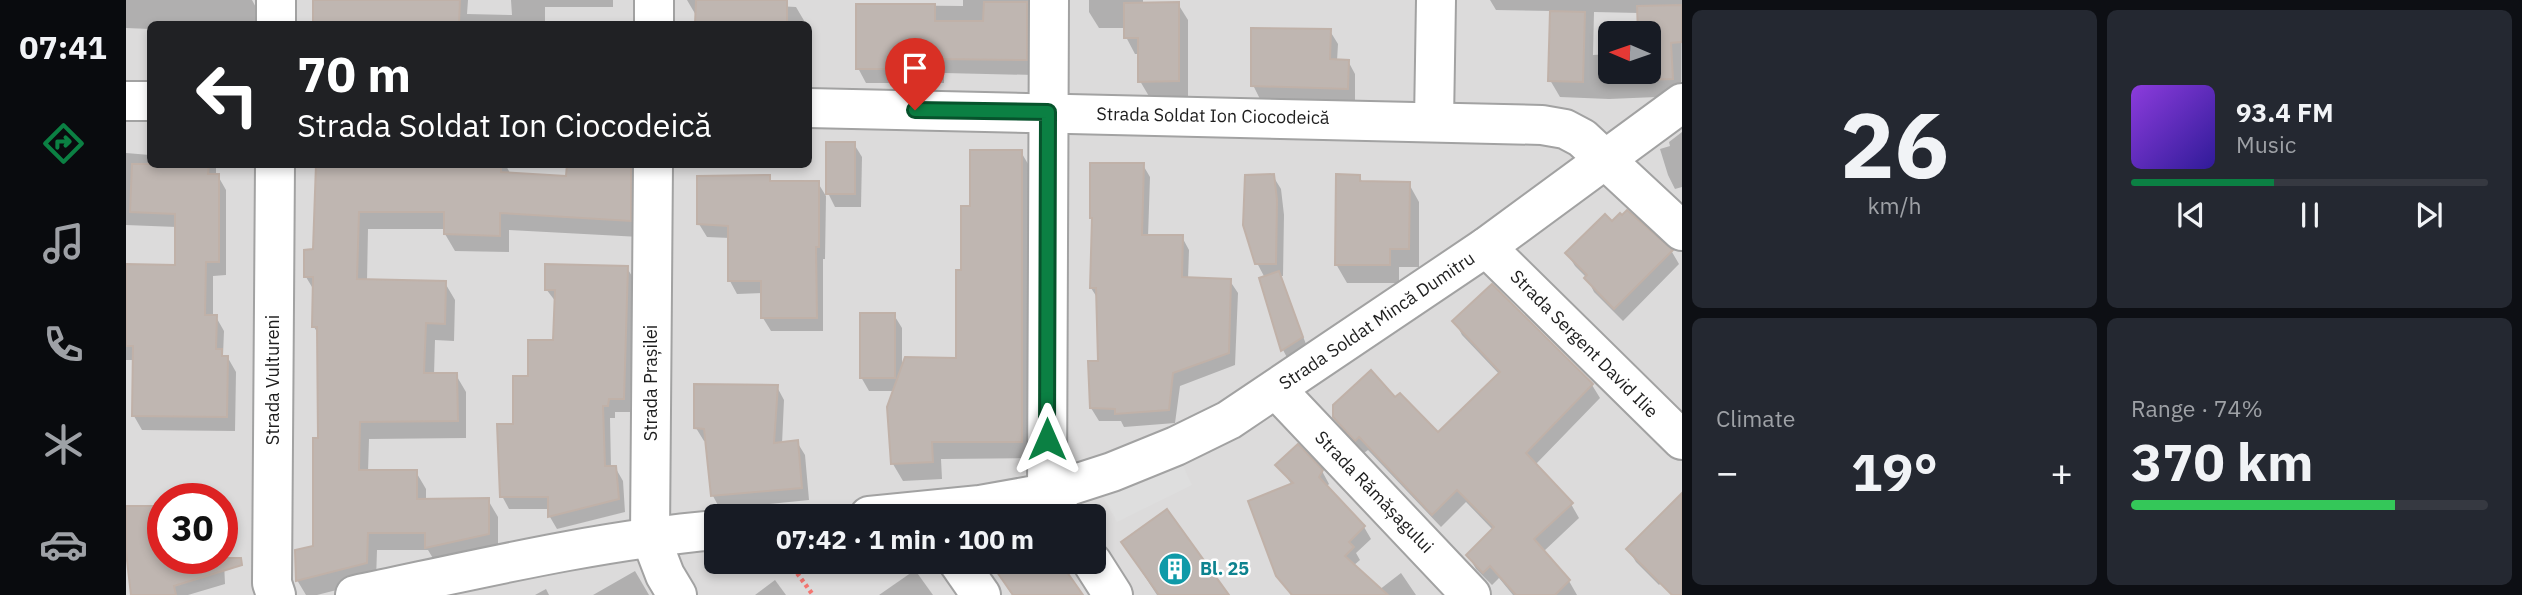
<!DOCTYPE html>
<meta charset="utf-8">
<style>
:root{--surface:#171b24;--page:#242831;--text:#f1f3f6;--muted:#9ea1a6;--line:#363941;--accent:#0b8043}
body{margin:0;font-family:"IBM Plex Sans",sans-serif;background:var(--page);color:var(--text);height:100vh;display:flex;flex-direction:column;font-size:26px;white-space:nowrap}
*{box-sizing:border-box;margin:0}
p{font-size:23px;color:var(--muted)}
.icon{flex:none;width:38px;height:38px;fill:none;stroke:currentColor;stroke-width:2;stroke-linecap:round;stroke-linejoin:round}
.map{position:relative;flex:1;overflow:hidden}
.panel{display:flex;flex-direction:column;gap:10px;padding:10px;background:#0d0f14;width:840px}
.panel>*{flex:none}
.top-card{position:absolute;left:21px;top:21px;width:665px;height:147px;border-radius:10px;box-shadow:0 4px 10px #0003;background:#202124;color:#fff;overflow:hidden}
.needle{width:46px;rotate:272deg}
.controls{position:absolute;left:1472px;top:21px;display:grid;gap:14px}
.controls a{display:grid;place-items:center;width:63px;height:63px;border-radius:10px;background:var(--surface);box-shadow:0 4px 10px #0003;font-size:35px}
.speed{position:absolute;left:21px;top:483px;display:flex;gap:14px;font-size:35px;font-weight:700;text-align:center}
.speed>*{display:grid;place-content:center;width:91px;height:91px;border-radius:50%;background:var(--surface);box-shadow:0 4px 10px #0003;line-height:1}
.speed .limit{border:10px solid #d22;background:#fff;color:#111}
.pin{position:absolute;display:grid;place-items:center;width:60px;height:60px;color:#fff;margin:-72px -30px;border-radius:50% 50% 50% 0;rotate:-45deg;box-shadow:0 0 7px #0007}
.pin .icon{rotate:45deg}
.me{position:absolute;width:77px;margin:-38px;rotate:0deg;stroke-linejoin:round;filter:drop-shadow(0 0 5px #0008)}
.turn{display:flex;align-items:center;gap:24px;height:147px;padding:0 35px;font-size:32px}
.turn .icon{width:91px;height:91px;stroke-width:2.5}
.turn b{display:block;font-size:49px;line-height:60px}
.big{font-size:52px;font-weight:800;line-height:1.1}
.panel .widget{flex:1;display:flex;flex-direction:column;justify-content:center;gap:10px;min-width:0;padding:0 24px;border-radius:10px;background:var(--page)}
.panel .dial{align-items:center;gap:0}
.dial b{font-size:91px;line-height:1}
.song{display:flex;align-items:center;gap:21px}
.cover{width:84px;height:84px;border-radius:10px;background:linear-gradient(135deg,hsl(270 70% 55%),hsl(250 70% 35%))}
.played{height:7px;border-radius:4px;background:linear-gradient(90deg,var(--accent) 40%,var(--line) 40%)}
.keys{display:flex;justify-content:space-around;direction:ltr}
.heat{display:flex;justify-content:space-between;align-items:center;font-size:38px;direction:ltr}
.charge{height:10px;border-radius:5px;background:linear-gradient(90deg,#34c759 74%,var(--line) 0)}
.panel .tiles{flex:1;display:grid;gap:10px;grid-template-columns:repeat(2,1fr)}
.trip{position:absolute;left:578px;top:504px;width:402px;height:70px;border-radius:10px;background:var(--surface);box-shadow:0 4px 10px #0003;font-weight:800;line-height:70px;text-align:center}
main{display:flex;flex:1;min-height:0}
.menu{display:flex;flex-direction:column;width:126px;justify-content:space-around;align-items:center;background:#090b0e;color:var(--muted)}
.menu .icon{width:49px;height:49px}
.menu .on{color:var(--accent)}
.menu b{font-size:32px;color:var(--text)}
.map>svg:first-child{display:block}
</style>
<main>
<nav class="menu">
<b>07:41</b>
<svg class="icon on" aria-label="directions" viewBox="0 0 24 24"><path d="M12 3l9 9-9 9-9-9zM9 14v-3h6M13 9l2 2-2 2"/></svg>
<svg class="icon" aria-label="music" viewBox="0 0 24 24"><path d="M9 18V5l10-2v13"/><circle cx="6" cy="18" r="3"/><circle cx="16" cy="16" r="3"/></svg>
<svg class="icon" aria-label="phone" viewBox="0 0 24 24"><path d="M5 4h4l2 5-3 2q2 4 5 5l2-3 5 2v4C11 20 4 13 5 4z"/></svg>
<svg class="icon" aria-label="climate" viewBox="0 0 24 24"><path d="M12 3v18M4 7l16 10M4 17L20 7"/></svg>
<svg class="icon" aria-label="car" viewBox="0 0 24 24"><path d="M5 17H2v-5l4-1 3-4h7l3 4 3 1v5h-3M9 17h6M6 11h13"/><circle cx="7" cy="17" r="2"/><circle cx="17" cy="17" r="2"/></svg>
</nav>
<div class="map">
<svg width="1556" height="595" viewBox="0 0 1556 595">
<rect width="100%" height="100%" fill="#efebe5"/>
<path fill="#dcdbdb" fill-rule="evenodd" d="M0,0H1556V595H0ZM24,24H682V164H24ZM1484,33H1522V72H1484ZM37,499H96V558H37ZM590,516H968V562H590Z"/>
<path fill="#dedede" d="M1052,455L1066,485L991,522L975,493Z"/>
<g fill="#0003" fill-rule="evenodd">
<path d="M0,0H126L133,13L134,24H24V29L0,28Z"/>
<path d="M189,0H342L341,14L386,15L385,0H487V7H419V24H189Z"/>
<path d="M561,0H629V5L670,7L680,24H571V17Z"/>
<path d="M837,0H905L908,75L818,73V83H740L732,68V5L837,6Z"/>
<path d="M963,0H1017V4H1052L1062,20V97L1024,98L1014,81V54H1009L1000,37V28H973L963,12Z"/>
<path d="M1364,0H1556L1555,96L1483,99L1434,97L1424,80L1426,11L1370,10ZM1468,12L1513,13L1514,33H1522V72H1484V54L1467,55Z"/>
<path d="M1204,31L1212,44L1211,61H1222L1229,74V102L1134,99L1127,85Z"/>
<path d="M1556,132V187L1549,189L1542,175L1534,149L1544,146L1543,142Z"/>
<path d="M728,144L736,157L735,207H709L702,193Z"/>
<path d="M895,152L905,169V458L815,459L816,479L777,481L767,464L768,391H743L735,377L768,315L776,328V370L832,359L837,271L846,208Z"/>
<path d="M0,153L24,155V164H90V176H92L100,190V275L87,276V317H90L98,331L97,355L102,358L110,372L109,431L16,430L8,416L9,360H0V266L51,267V227L0,225Z"/>
<path d="M192,164H379L384,173L442,178L504,167L514,185V237L383,230V252L329,251L319,234V229H242L241,281L319,283L329,300L328,341L309,340L308,375H330L340,392V438L243,439L242,472H290L300,489V501L362,500L372,517V551L311,565L302,550H251L250,580L191,595H180L171,580L188,548L194,440L193,335L188,327L189,292L180,277L189,251Z"/>
<path d="M1017,165L1024,177L1022,237H1056L1063,250L1062,279L1104,281L1112,293L1109,365L1054,386L1049,423L998,427L995,421H973L965,408L973,362L972,299L965,288L968,221L966,217Z"/>
<path d="M1147,176L1155,189L1158,215L1157,276H1153L1182,349L1163,361L1157,350L1139,278L1131,263Z"/>
<path d="M1233,176L1237,183L1283,184L1293,202V267H1273V283H1221L1210,264Z"/>
<path d="M643,177L646,183H692L700,196L699,259H697V331H645L637,318V293L611,294L604,281V238L581,237L573,224Z"/>
<path d="M1501,212L1546,252L1553,264L1497,321L1468,292L1461,278L1449,266L1441,253Z"/>
<path d="M501,268L509,281L504,412H489V418H484L485,468L489,467L497,481L499,512L431,529L424,517V509H383L376,496L389,425L403,378L429,342L430,302L420,289Z"/>
<path d="M1329,321L1466,385L1474,398L1409,465L1445,504L1453,518L1417,552L1443,581L1451,595H1387L1373,578L1366,585L1350,569L1342,555L1367,530L1340,502L1315,527L1242,450L1238,453L1217,431L1209,417L1269,400L1312,435L1374,375L1336,335Z"/>
<path d="M651,387L658,400L656,444L671,442L679,455L683,500L594,509L587,496L581,441H578L570,428Z"/>
<path d="M1152,465L1196,471L1203,484L1200,487L1238,527L1245,539L1230,553L1234,560L1227,566L1253,590L1275,573L1290,595H1165L1152,575L1166,485Z"/>
<path d="M0,507L37,558L98,562L99,584L62,595H7L4,561L0,554Z"/>
<path d="M997,543L1101,595H1031Z"/>
<path d="M1502,549L1556,561L1533,585L1510,562Z"/>
<path d="M874,562H932L955,595H886L868,566Z"/>
<path d="M789,570L807,595H753Z"/>
<path d="M509,571L523,595H467Z"/>
<path d="M649,580L660,595H629Z"/>
<path d="M420,589L423,595H409Z"/>
</g>
<g fill="#bfb6b1" stroke="#c0b1a8" stroke-width="2">
<path d="M187,0H334L333,24H187Z"/>
<path d="M570,0H661V24H569Z"/>
<path d="M858,2H901V60L810,59V69H730V4H809V21H857Z"/>
<path d="M1053,2V81L1012,82V38H998V3Z"/>
<path d="M1556,5V42L1545,43L1547,79L1514,80L1513,72H1522V33H1512L1511,6Z"/>
<path d="M1424,11L1459,12L1457,82L1422,81Z"/>
<path d="M1125,28L1205,29L1204,59L1223,60L1222,89L1125,86Z"/>
<rect x="700" y="142" width="29" height="52"/>
<path d="M844,150H896V442H806L807,462L765,464L761,407L779,357L830,358V270H835V206H844Z"/>
<path d="M964,163H1018L1016,235H1057L1056,277L1105,279L1103,353L1047,373L1043,410L989,414V409L964,408L962,361H972L970,288H964L966,218H964Z"/>
<path d="M6,164H83L82,174H93V262H80L79,315H91L90,349H96V356H102L101,417L6,416L7,346H0V264L49,265V214L4,212Z"/>
<path d="M190,164H375V172L440,176L441,164L505,166V221L374,213V236L318,234V212H233L231,279L320,281L319,324L300,323L298,373H331L332,421L234,422L233,470H291V499L363,498V534L299,548V533H242L241,563L170,581L169,550L187,546V438H192L191,327H186L187,277H178V250L187,249Z"/>
<path d="M1148,174L1151,200L1150,264H1129L1117,225L1119,175Z"/>
<path d="M1210,174L1234,175V181L1284,182L1283,249H1264V265H1209Z"/>
<path d="M644,175V181H693V247H690L691,318H635V281H602V226L571,224V176Z"/>
<path d="M1501,210L1547,250L1488,309L1458,278L1461,275L1439,253L1479,214L1486,221L1494,213L1496,215Z"/>
<path d="M419,264L502,266L498,399H483L482,406H477L479,466H490L493,499L422,517V497H374L371,424H387V376H402V340H427L429,290H419Z"/>
<path d="M1153,271L1177,337L1155,351L1133,278Z"/>
<path d="M1366,284L1467,384L1400,453L1447,503L1408,539L1444,580L1429,595H1390L1364,566L1357,573L1340,555L1368,527L1331,490L1306,515L1233,437L1229,441L1207,417V405L1245,370L1269,397L1274,393L1312,432L1374,372L1326,321Z"/>
<rect x="734" y="313" width="35" height="65"/>
<path d="M568,384L652,385L648,443L672,440L676,488L585,496L578,429L568,428Z"/>
<path d="M1172,444L1197,470L1193,477L1239,526L1223,542L1228,547L1219,556L1262,595H1166L1150,576L1122,501L1167,483L1149,465Z"/>
<path d="M1556,493V595H1546L1500,549Z"/>
<path d="M0,506H37V558H115L116,565L48,586L50,595H5L0,552Z"/>
<path d="M1041,509L1103,595H1033L995,542Z"/>
<path d="M864,562H934L957,595H887Z"/>
</g>
<g fill="none" stroke-linecap="round" stroke-linejoin="round">
<defs>
<g id="minor">
<path d="M923,0L921,493L936,516"/>
<path d="M150,24V0"/>
<path d="M528,24V0"/>
<path d="M0,101H24"/>
<path d="M682,108L1416,125L1439,129L1456,138L1556,231"/>
<path d="M1308,121L1310,0"/>
<path d="M149,164L146,583L150,595"/>
<path d="M527,164L524,536L539,575L551,595"/>
<path d="M1360,247L1556,440"/>
<path d="M1150,389L1345,595"/>
<path d="M743,516L854,505L921,493L986,472L1050,446L1103,420L1360,247L1556,103"/>
<path d="M832,562L855,595"/>
<path d="M966,562L987,595"/>
<path d="M229,595C349,570 468,541 590,530"/>
</g>
</defs>
<use href="#minor" stroke="#a2a2a2" stroke-width="42"/>
<path stroke="#f47570" stroke-width="4.5" stroke-dasharray="3.5 3.5" stroke-linecap="butt" d="M663,562L687,595"/>
<use href="#minor" stroke="#fff" stroke-width="38"/>
</g>
<g fill="none" stroke-linecap="round" stroke-linejoin="round">
<defs>
<path id="route" d="M789,110L922,112L921,439"/>
</defs>
<use href="#route" stroke="#07532c" stroke-width="18"/>
<use href="#route" stroke="#0b8043" stroke-width="12"/>
</g>
<defs>
<symbol id="building-disc" viewBox="-11 -11 22 22"><circle r="9.5" fill="#0f9aa8" stroke="#fff"/><path d="M-4-6H4V6H1V3H-1V6H-4ZM-2.5-4.3h1.7v1.8h-1.7ZM.8-4.3h1.7v1.8H.8ZM-2.5-1h1.7V.8h-1.7ZM.8-1h1.7V.8H.8Z" fill="#fff"/></symbol>
</defs>
<g fill-rule="evenodd">
<use href="#building-disc" x="1030" y="550" width="38" height="38"/>
</g>
<g text-anchor="middle" stroke-width="5" stroke-linejoin="round" paint-order="stroke">
<g font-size="18" fill="#1e1e1e" stroke="#fff">
<text transform="translate(1087 116) rotate(1)" y="6">Strada Soldat Ion Ciocodeică</text>
<text transform="translate(1251 321) rotate(-34)" y="6">Strada Soldat Mincă Dumitru</text>
<text transform="translate(1458 344) rotate(45)" y="6">Strada Sergent David Ilie</text>
<text transform="translate(147 380) rotate(-90)" y="6">Strada Vultureni</text>
<text transform="translate(525 383) rotate(-90)" y="6">Strada Prașilei</text>
<text transform="translate(1248 492) rotate(46)" y="6">Strada Rămășagului</text>
</g>
<g font-size="18" font-weight="bold" fill="#0d838f" stroke="#fff" text-anchor="start">
<text x="1074" y="575">Bl. 25</text>
</g>
</g>
</svg>
<div class="controls">
<a><svg class="needle" viewBox="-14 -14 28 28"><path d="M0-13l5 13h-10z" fill="#e53935"/><path d="M0 13l5-13h-10z" fill="#9ea1a6"/></svg></a>
</div>
<div class="speed"><div class="limit">30</div></div>
<div class="pin" style="left:789px;top:110px;background:#d93025"><svg class="icon" aria-label="arrive" viewBox="0 0 24 24"><path d="M6 21V4h12l-3 4 3 4H6"/></svg></div>
<svg class="me" style="left:921px;top:439px" viewBox="-20 -20 40 40"><path d="M0-17L14 15 0 8-14 15z" fill="#0b8043" stroke="#fff" stroke-width="4"/></svg>
<div class="trip">07:42 · 1 min · 100 m</div>
<div class="top-card">
<div class="turn"><svg class="icon" aria-label="left" viewBox="0 0 24 24"><path d="M17 20v-9H6M10 6l-5 5 5 5"/></svg><div><b>70 m</b>Strada Soldat Ion Ciocodeică</div></div>
</div>
</div>
<section class="panel">
<div class="tiles">
<div class="widget dial"><b>26</b><p>km/h</p></div>
<div class="widget">
<div class="song"><i class="cover"></i><div><b>93.4 FM</b><p>Music</p></div></div>
<div class="played"></div>
<div class="keys"><svg class="icon" aria-label="previous" viewBox="0 0 24 24"><path d="M18 5L8 12l10 7zM5 5v14"/></svg><svg class="icon" aria-label="pause" viewBox="0 0 24 24"><path d="M8 5v14M16 5v14"/></svg><svg class="icon" aria-label="next" viewBox="0 0 24 24"><path d="M6 5l10 7-10 7zM19 5v14"/></svg></div>
</div>
<div class="widget"><p>Climate</p>
<div class="heat"><a>−</a><b class="big">19°</b><a>+</a></div>
</div>
<div class="widget"><p>Range · 74%</p><b class="big">370 km</b><div class="charge"></div></div>
</div>
</section>
</main>
